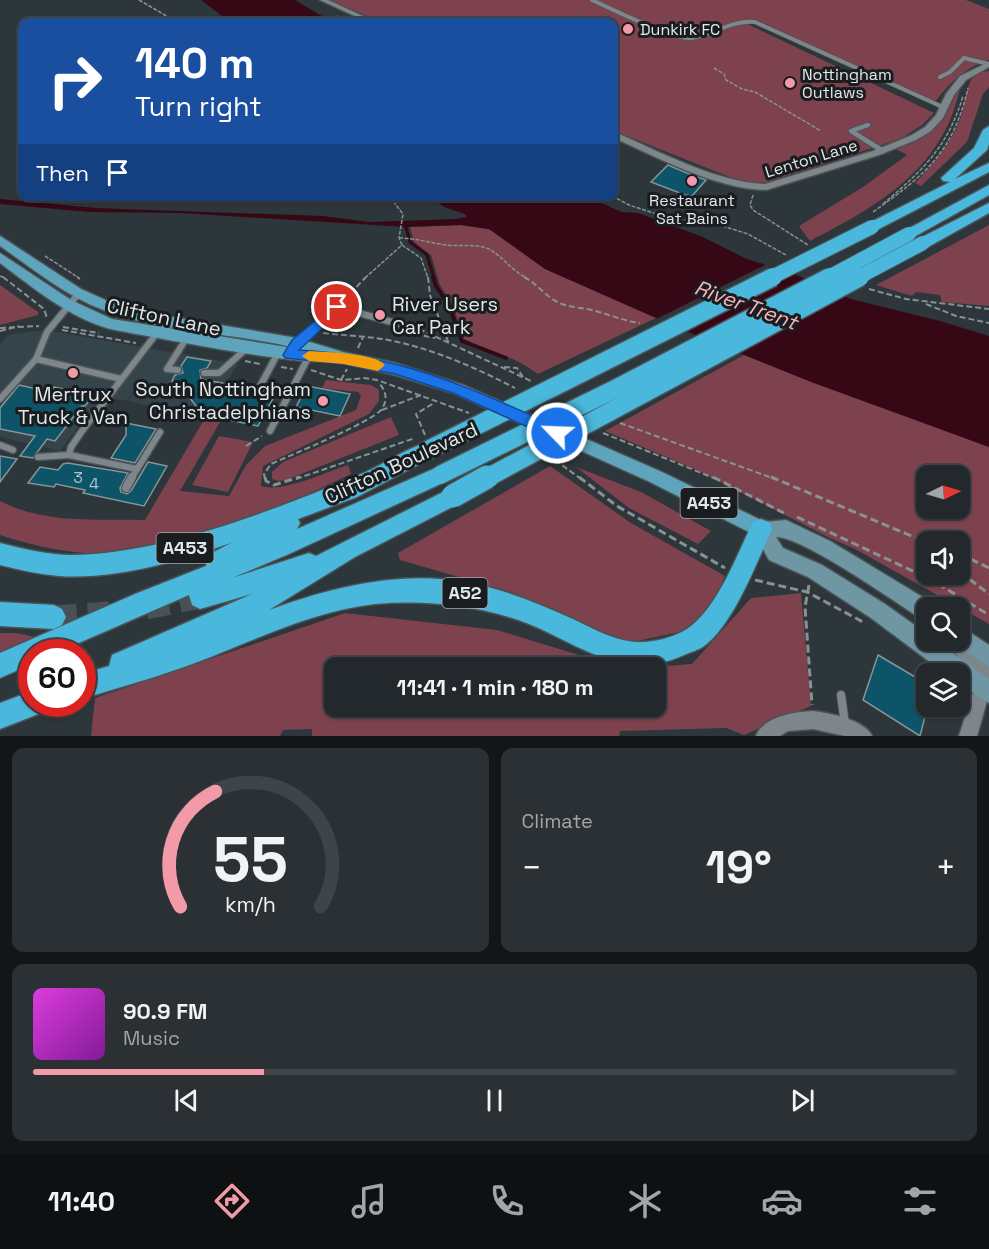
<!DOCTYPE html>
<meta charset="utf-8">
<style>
:root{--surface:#22282c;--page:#2a3034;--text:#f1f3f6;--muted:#a2a6a9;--line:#3f4448;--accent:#f39aa9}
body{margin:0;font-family:"Space Grotesk",sans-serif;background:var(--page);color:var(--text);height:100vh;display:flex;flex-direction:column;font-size:22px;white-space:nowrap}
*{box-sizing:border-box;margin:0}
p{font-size:20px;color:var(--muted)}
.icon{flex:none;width:33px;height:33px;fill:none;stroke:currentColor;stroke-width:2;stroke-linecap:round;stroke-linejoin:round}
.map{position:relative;height:736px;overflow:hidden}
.panel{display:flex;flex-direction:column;gap:12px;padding:12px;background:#131618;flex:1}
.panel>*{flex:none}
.hud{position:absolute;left:18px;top:18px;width:600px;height:183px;border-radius:12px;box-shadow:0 2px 4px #0004,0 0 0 2px var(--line);background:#1a4fa0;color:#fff;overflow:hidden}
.needle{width:39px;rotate:85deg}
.fabs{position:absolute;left:916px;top:465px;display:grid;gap:12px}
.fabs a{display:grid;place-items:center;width:54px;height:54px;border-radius:12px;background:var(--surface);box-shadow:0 2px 4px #0004,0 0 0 2px var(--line);font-size:30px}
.speed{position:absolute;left:18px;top:639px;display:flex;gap:12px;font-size:30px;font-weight:700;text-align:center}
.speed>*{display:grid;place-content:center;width:78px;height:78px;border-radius:50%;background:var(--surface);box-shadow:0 2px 4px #0004,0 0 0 2px var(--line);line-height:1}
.speed .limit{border:9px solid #d22;background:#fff;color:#111}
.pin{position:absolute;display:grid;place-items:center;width:51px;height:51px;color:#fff;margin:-26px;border:3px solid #fff;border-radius:50%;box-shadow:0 2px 6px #0007}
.me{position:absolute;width:66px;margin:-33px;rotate:294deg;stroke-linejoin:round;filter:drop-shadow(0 0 4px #0008)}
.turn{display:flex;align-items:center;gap:21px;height:126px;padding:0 18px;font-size:27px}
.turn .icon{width:78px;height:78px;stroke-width:2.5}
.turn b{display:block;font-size:42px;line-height:51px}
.then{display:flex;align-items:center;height:57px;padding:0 18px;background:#0003;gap:12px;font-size:22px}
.big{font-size:45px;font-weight:600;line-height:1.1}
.panel .tile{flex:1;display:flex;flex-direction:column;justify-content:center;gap:9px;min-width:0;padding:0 21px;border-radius:12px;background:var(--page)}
.panel .dial{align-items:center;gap:0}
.dial svg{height:156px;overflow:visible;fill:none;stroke:var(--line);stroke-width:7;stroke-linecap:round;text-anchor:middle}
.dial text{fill:var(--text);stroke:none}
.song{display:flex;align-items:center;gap:18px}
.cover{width:72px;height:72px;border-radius:9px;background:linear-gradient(135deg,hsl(300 70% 55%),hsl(290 70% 35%))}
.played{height:6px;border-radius:3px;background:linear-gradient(90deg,var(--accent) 25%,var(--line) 25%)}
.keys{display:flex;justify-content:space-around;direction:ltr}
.heat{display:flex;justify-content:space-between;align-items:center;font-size:33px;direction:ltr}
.panel .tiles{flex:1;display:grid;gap:12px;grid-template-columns:1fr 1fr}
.tile:last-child{grid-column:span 2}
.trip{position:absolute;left:324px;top:657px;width:342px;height:60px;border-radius:12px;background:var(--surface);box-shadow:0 2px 4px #0004,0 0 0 2px var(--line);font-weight:600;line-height:60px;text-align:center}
.menu{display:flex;height:96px;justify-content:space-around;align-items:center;background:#0e1012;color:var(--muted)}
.menu .icon{width:42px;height:42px}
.menu .on{color:var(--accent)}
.menu b{font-size:27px;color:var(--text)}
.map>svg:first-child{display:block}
</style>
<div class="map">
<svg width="989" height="736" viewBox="0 0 989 736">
<rect width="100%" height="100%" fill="#2d363a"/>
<path fill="#34444a" d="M31,331L57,332L238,364L203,418L128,401L140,382L127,401L101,396L60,451L0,437V344L8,335Z"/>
<g fill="#7d424d" fill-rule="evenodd">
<path d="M330,0H966L989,9V60C965,68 951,81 936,101L912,93L755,19L745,23L934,113L922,125L900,139L767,182L747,184L614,131V22H381Z"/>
<path d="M989,71V87L983,94L967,142L921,186L915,183C935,163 953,141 962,114C965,102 966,89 972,78L981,72Z"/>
<path d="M961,83C946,167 880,205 810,241L799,226L863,187L907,155L896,149C938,133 940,118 961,83Z"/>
<path d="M461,225L492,230L545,269L656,318L538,374C514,356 491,352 464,339L453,306L440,285L431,255L414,242L410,227Z"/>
<path d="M989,225V306L942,302L940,295L916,292L912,296L876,285Z"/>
<path d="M0,285L38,312V315L0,325Z"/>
<path d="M744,355L989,447V624L855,549L830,538L699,471L605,431ZM927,476H960V508H927ZM927,542H960V574H927Z"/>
<path d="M326,380L371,385L379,390V401L369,414L263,466L261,486C283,493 326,472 348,465L351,474C280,508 209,538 130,548C116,550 99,554 85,553C56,551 27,544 0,535V501C44,524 98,519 145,520L205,418L220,422L180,491L229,496L246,465L265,446L356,410L361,396L358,392L322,388Z"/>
<path d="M391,417L399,435L286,480L278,481L272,479V472L283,462Z"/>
<path d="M219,436L253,442L228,492L192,485Z"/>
<path d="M550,466L631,523L725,576L716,598L697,621L679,632L633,642L613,636L511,592L400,560L398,553Z"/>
<path d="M576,467L641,492L711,531L698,544L629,508Z"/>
<path d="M801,593L811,706L744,735L726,728L620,731L619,736H312V729L283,730L280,736H91L95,698L345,613L497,630L618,667L334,668V706H656V668L653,667L692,664L751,598Z"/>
<path d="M0,633H16L40,638L0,655Z"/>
</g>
<g fill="#360815">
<path d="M201,0H295L332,22H230Z"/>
<path d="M432,197H587L622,212L638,213L703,237L747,259L792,273L851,299L940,321L989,336V447L811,382L697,336L545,269L489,229L461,225L406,227L180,213L89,212L0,204V199L96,208L323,216L369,222L455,219L467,217L465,214L444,207Z"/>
</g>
<path fill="#2d363a" d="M769,263L798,272L682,332L654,320Z"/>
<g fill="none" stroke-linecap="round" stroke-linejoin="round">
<path stroke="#360815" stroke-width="3" d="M406,227L410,242L427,255L434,278"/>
<path stroke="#360815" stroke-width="4" d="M433,277L436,286L449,306L462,341L506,358"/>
</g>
<g fill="#0d5469" stroke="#899498" stroke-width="1.5">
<path d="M668,165L687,173L706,180L692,196L685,195L651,182Z"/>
<path d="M187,357L211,361L207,368L200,370L201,379L253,389L258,395L263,391L276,393L258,426L209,416L213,409L196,406L178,382L172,381L175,375L183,373L181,366Z"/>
<path d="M19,385L50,392L54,387L94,395L85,406H82L55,441L47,439L33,458L20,456L35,436L0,429V408Z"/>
<path d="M307,386L350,394L340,416L296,407Z"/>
<path d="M126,423L156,429L135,463L111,458L126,435Z"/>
<path d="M0,456L17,459L0,482Z"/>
<path d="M148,462L167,466L144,506L83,493L85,490L56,484L54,487L28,483L40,467L58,470L63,464L68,463L128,473L120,488L121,492L127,494L131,491Z"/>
<path d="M878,655L927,684V709L920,736L863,700Z"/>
</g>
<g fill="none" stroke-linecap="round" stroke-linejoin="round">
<g stroke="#485154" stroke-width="23" stroke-dasharray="23 11" stroke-linecap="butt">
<path d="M146,608L200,597"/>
<path d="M54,617L109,613"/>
</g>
<defs>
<g id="lane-far3">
<path d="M592,0C612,9 674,40 692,38C714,34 732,20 755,22L945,108"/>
<path d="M940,77L950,72L964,58L989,64"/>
</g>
<path id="lane-far2" d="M868,125L851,131L883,151"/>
<g id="lane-far1">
<path d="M79,293L47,332L36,359L121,379"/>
<path d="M296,344L337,307L410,327"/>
<path d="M178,370L167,369L186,339"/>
<path d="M204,373H219L246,349"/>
<path d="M258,390L278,353"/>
<path d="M0,399L36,359"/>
<path d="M270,431L309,356"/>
<path d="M0,445L13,450"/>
<path d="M38,457L69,455"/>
<path d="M137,469L69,455L71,447L82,431L166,321"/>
<path d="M131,479L160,432"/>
</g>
<g id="lane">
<path d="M126,488L132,477"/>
<path d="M841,695L845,724"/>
</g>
<g id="street">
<path d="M320,0H328L376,22H368Z"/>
<path d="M989,62V67L966,80L954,95L943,118L931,131L916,140L879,155L766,190C716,189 659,158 614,138V133H617C660,152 719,183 765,184L873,151L910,136L925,127L936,115L946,94L960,76Z"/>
<path d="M960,635L989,666V694L977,736H959L975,686L974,673L948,646L946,640H960Z"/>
<path d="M813,711C829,713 865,720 872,736H845L813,729L788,731L780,736H756C764,716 794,712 813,711Z"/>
</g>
<g id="secondary">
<path d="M786,520L830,541L934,604L935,608H927V621L920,618C894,601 801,536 776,537L783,548L822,565L885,604L927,634V640H935L989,679V703L960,684V674H946L871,618L808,577L769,560L752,529L755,523Z"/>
<path d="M960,626L989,645V667L953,643L952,640H960Z"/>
</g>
<path id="primary" d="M0,236L81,289L110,302L166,316L297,338L343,352L395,363L463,385L662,472L767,523L770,529L767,535L761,537L755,535L650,482L453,393L395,375L328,359C315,370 139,334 110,329C68,317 35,289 0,263V253L71,300L112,319L299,349C235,332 164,334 101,309C64,295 32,268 0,246Z"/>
<g id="highway">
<path d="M989,126V144L987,150L955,179L989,163V172L877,230H867L865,227L867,224L950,182L943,181L941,178L974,148L983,130Z"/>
<path d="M989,185V195L914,237H904L902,234L904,231Z"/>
<path d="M989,203V213L928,247H918L915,243L918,239Z"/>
<path d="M424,443L431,446L434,452L431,458L357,497L298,519L300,523L297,529L440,466L447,469L450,475L447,481L289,554L232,578L309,553L316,556L453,487L460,489L463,496L460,503L355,557L269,610C328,588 400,570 464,582C502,588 540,604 575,620C594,629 613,640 635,642C651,643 673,638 687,629C718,608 737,554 753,522L761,519L769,522L772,529C757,562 733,625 704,646C699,650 690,652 684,655C616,686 571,635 509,617C465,604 421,600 375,604C312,611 253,641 195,663C158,677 120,687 82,699V674L109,666L112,655L252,594L200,609L192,605L189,595L58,652H32V664L0,678V653L135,594L206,566L208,555L231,543C178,561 116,580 59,576C39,574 19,570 0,565V543C24,549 48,555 72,555C162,554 271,511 354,477C378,468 400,452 424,443Z"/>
<path d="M0,602L54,605L62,609L66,617L62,625L54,629L0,626Z"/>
<path d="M32,691V704H45L41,713L0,729V703Z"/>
</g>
</defs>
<use href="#lane-far3" stroke="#4b5355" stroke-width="5"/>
<use href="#lane-far2" stroke="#4b5355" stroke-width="7"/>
<use href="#lane-far1" stroke="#4b5355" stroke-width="9"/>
<use href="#lane" stroke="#4b5355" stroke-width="10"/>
<use href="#street" stroke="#4b5355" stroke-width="3"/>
<use href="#secondary" stroke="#4b5355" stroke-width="3"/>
<use href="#primary" stroke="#4b5355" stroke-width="3"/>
<use href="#highway" stroke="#4b5355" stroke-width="3"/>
<g stroke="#899194" stroke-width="1.5" stroke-dasharray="4 1.5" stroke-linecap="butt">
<path d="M139,0L177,22"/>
<path d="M337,16L347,22"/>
<path d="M714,68L724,74L726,80L742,89L755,92L821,131"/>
<path d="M753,195L750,205L753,210L808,245"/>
<path d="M612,196L629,205L669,218L716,224L748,234L786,255"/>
<path d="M883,204C922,171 948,147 963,96"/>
<path d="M873,212C925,175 953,153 968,88"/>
<path d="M399,238C416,238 430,243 446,245C460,247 476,243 489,249C503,257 512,271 527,278"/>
<path d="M402,245L421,258L428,278"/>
<path d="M45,256L79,278"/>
<path d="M0,276L5,278"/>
<path d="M365,278L402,245L399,238L403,214L389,196"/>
</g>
<g stroke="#899194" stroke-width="2" stroke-dasharray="6 3" stroke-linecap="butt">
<path d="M3,277L44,309L47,318"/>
<path d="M77,277L80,279"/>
<path d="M428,277L430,295L449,344"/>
<path d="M524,277C538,284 546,298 562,304C573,308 587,308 599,312C613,316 625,321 640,323"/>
<path d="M869,289L906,299L989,309"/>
<path d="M344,300L366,277"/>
<path d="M926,304L956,316L989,323"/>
<path d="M63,327L99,333"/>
<path d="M0,328L39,326"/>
<path d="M419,329L531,381"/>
<path d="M62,330L136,343"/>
<path d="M0,331L19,326"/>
<path d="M323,333C346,336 370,336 393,341C436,350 476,368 515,388"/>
<path d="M415,334L435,338"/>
<path d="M358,348L363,337"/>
<path d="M245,361L260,364"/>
<path d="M281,367L293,369"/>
<path d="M504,367L517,368L523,377"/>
<path d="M311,370L341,380L365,378L377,380L469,413"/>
<path d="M341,380L347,369"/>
<path d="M382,410L421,395"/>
<path d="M620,423L775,479"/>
<path d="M603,433L716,479"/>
<path d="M425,435L416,414L434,403"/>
<path d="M246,446L262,436"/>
<path d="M555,460L581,479"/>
<path d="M265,479L264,474L271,464C291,455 372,422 382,409C388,399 386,391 379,383"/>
<path d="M296,479L415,438"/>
</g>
<g stroke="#899194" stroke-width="3" stroke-dasharray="8 4" stroke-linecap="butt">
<path d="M265,477L266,481L274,485L300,477"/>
<path d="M579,477L617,506L725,568"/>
<path d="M713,477L784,513"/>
<path d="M771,477L914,537L932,542"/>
<path d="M797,517L932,580L989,615"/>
<path d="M916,538L927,546"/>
<path d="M960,554L989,568"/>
<path d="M960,572L989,594"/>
<path d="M755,580L807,592L863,622"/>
<path d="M809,585L805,607L812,705"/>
</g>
<use href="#lane-far3" stroke="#7d878b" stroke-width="4"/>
<use href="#lane-far2" stroke="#7d878b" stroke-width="4.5"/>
<use href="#lane-far1" stroke="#7d878b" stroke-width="6"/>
<use href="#lane" stroke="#7d878b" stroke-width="8"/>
<use href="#street" fill="#7d878b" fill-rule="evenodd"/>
<use href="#secondary" fill="#6e96a3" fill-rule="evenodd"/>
<use href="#primary" fill="#5ea4bc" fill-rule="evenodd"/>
<use href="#highway" fill="#4ab8dc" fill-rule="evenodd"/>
<defs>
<g id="highway-bridge-far2">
<path d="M770,278L872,227"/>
<path d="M827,278L909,234"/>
<path d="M857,278L923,243"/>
</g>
<g id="highway-bridge-far1">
<path d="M424,452L773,277"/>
<path d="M440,475L617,388L830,277"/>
<path d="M485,479L860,277"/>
</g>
<path id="highway-bridge" d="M453,496L487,477"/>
</defs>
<use href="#highway-bridge-far2" stroke="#4b5355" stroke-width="16" stroke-linecap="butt"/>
<use href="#highway-bridge-far1" stroke="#4b5355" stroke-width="21" stroke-linecap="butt"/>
<use href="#highway-bridge" stroke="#4b5355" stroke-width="26" stroke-linecap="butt"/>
<use href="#highway-bridge-far2" stroke="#4ab8dc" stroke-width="14"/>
<use href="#highway-bridge-far1" stroke="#4ab8dc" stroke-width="18"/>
<use href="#highway-bridge" stroke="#4ab8dc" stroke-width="23"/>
</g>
<path fill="#1a73e8" stroke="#114b97" stroke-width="1.5" d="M337,303L344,307L342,310L299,350C332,352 363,356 395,364C453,379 508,405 562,429L564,433L562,438L557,439L552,438L453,393L395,374L343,364L285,358L283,355L292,340Z"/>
<path fill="#f59e0b" d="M309,351C325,352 376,353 385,365L378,371L343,364L309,361L302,356Z"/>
<g fill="#f39aa9" stroke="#191d1f" stroke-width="2">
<circle cx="628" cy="29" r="6"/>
<circle cx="790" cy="83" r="6"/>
<circle cx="692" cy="181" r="6"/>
<circle cx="380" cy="315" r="6"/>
<circle cx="73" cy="373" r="6"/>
<circle cx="323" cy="401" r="6"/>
</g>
<g text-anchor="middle" stroke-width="6" stroke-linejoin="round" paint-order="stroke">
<g font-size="16" fill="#e2e8ea" stroke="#191d1f" text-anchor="start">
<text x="640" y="35">Dunkirk FC</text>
<text x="802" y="80">Nottingham<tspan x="802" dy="18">Outlaws</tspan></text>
<text x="692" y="206" text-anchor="middle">Restaurant<tspan x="692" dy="18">Sat Bains</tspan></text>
</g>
<g font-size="16" fill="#e2e8ea" stroke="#191d1f">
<text transform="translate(811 158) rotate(-17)" y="6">Lenton Lane</text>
</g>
<g font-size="16" fill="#adc3ca">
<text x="78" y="483">3</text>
<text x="94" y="489">4</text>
</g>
<g fill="#191d1f" stroke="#a6abad" stroke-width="1.5">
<rect x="680.5" y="488" width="57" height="30" rx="4.5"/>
<rect x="156.5" y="533" width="57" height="30" rx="4.5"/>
<rect x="442.5" y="578" width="45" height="30" rx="4.5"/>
</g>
<g font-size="18" font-weight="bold" fill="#e2e8ea">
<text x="709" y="509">A453</text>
<text x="185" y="554">A453</text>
<text x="465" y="599">A52</text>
</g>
<g font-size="20" fill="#e2e8ea" stroke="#191d1f" text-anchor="start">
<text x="392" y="311">River Users<tspan x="392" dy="23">Car Park</tspan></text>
<text x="311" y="396" text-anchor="end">South Nottingham<tspan x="311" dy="23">Christadelphians</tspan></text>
<text x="73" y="401" text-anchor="middle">Mertrux<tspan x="73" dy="23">Truck &amp; Van</tspan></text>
</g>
<g font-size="20" fill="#e2e8ea" stroke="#191d1f">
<text transform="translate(164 317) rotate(12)" y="7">Clifton Lane</text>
<text transform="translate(401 463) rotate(-25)" y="7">Clifton Boulevard</text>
</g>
<g font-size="21" font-style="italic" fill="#fbafbb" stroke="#191d1f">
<text transform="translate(746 305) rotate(20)" y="7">River Trent</text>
</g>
</g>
</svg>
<div class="fabs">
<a><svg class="needle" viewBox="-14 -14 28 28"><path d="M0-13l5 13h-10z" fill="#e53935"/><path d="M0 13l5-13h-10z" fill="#a2a6a9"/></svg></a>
<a><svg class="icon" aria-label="sound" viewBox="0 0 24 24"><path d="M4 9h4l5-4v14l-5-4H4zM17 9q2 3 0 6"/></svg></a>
<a><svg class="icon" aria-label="search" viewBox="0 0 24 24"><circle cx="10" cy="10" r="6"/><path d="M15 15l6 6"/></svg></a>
<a><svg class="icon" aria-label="layers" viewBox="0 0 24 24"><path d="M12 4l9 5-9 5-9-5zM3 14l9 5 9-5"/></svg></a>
</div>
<div class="speed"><div class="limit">60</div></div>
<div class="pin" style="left:337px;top:307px;background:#d93025"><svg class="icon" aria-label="arrive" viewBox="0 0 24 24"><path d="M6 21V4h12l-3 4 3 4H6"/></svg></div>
<svg class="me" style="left:557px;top:433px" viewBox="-20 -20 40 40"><circle r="17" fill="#1a73e8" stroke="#fff" stroke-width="3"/><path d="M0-11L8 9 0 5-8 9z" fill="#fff"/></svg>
<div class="trip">11:41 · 1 min · 180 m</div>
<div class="hud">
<div class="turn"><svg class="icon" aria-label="right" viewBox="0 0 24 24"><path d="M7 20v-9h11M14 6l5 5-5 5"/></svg><div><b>140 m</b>Turn right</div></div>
<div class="then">Then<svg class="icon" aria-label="arrive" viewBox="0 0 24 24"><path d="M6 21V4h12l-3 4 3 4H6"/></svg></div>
</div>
</div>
<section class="panel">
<div class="tiles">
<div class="tile dial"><svg viewBox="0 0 100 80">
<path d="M14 69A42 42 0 1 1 86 69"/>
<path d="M14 69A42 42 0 0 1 32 10" stroke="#f39aa9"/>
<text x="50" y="56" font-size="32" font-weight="700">55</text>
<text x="50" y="72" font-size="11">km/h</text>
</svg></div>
<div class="tile"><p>Climate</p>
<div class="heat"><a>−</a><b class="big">19°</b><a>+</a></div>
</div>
<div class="tile">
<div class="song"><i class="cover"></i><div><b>90.9 FM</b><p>Music</p></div></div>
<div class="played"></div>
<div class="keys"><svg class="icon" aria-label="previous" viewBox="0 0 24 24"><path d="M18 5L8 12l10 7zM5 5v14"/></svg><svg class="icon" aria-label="pause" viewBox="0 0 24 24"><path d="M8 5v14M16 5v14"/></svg><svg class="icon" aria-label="next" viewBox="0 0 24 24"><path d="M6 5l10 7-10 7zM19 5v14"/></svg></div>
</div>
</div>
</section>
<nav class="menu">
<b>11:40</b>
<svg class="icon on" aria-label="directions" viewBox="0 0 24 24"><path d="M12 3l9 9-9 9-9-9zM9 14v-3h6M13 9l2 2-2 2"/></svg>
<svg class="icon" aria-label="music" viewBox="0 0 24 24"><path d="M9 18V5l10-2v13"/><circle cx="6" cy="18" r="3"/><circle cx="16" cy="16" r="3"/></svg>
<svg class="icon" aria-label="phone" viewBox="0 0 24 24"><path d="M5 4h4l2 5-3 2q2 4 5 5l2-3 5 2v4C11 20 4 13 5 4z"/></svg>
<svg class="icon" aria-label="climate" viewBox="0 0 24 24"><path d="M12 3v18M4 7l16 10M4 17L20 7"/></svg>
<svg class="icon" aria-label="car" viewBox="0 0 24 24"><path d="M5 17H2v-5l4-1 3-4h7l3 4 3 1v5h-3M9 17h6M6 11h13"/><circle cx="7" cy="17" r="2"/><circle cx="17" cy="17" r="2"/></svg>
<svg class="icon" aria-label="filters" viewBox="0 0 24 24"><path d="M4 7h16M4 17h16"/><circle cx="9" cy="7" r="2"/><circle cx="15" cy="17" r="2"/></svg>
</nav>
